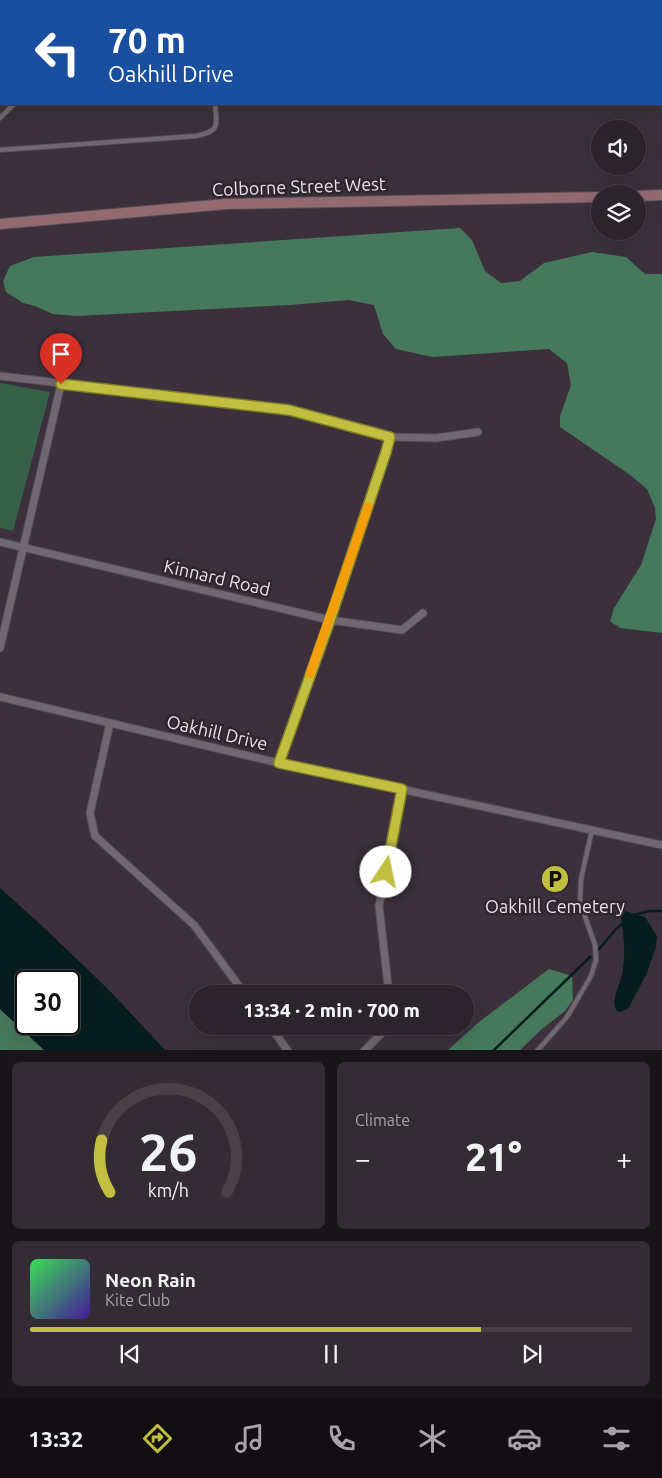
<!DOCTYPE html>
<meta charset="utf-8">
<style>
:root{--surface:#2c242c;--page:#342c34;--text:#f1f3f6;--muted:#a6a4a9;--line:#484148;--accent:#c1be40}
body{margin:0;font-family:Ubuntu,sans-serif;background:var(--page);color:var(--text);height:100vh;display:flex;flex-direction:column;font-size:19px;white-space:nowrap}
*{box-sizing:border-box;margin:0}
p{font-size:16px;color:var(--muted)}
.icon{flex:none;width:28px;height:28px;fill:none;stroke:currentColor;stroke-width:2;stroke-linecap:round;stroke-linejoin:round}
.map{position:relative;height:1050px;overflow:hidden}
.panel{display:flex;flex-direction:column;gap:12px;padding:12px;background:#181418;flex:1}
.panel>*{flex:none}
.hud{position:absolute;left:0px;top:0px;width:662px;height:105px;box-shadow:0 5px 20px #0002,0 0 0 1px var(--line);background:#1a4fa0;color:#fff;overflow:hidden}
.fabs{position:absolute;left:591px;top:120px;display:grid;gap:10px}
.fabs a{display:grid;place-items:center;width:55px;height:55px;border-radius:50%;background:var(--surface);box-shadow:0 5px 20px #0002,0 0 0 1px var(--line);font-size:25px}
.speed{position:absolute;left:15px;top:970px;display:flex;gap:10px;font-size:25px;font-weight:700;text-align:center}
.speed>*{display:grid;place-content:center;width:65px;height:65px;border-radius:50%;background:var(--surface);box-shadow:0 5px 20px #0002,0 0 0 1px var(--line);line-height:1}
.speed .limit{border:2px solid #111;border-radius:8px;background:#fff;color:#111}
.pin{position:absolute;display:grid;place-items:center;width:42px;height:42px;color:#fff;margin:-51px -21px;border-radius:50% 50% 50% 0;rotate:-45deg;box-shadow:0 0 5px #0007}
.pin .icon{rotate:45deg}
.me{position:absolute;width:55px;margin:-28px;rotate:11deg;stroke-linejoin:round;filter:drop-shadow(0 0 4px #0008)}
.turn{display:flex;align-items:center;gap:18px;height:105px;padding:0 25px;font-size:22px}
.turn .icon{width:65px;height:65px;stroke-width:2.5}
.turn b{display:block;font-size:35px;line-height:42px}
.big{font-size:38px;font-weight:800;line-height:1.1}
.panel .tile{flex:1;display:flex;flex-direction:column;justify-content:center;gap:8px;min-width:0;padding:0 18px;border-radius:8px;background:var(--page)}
.panel .dial{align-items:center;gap:0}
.dial svg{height:130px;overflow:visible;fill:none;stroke:var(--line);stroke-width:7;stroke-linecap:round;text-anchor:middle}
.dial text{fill:var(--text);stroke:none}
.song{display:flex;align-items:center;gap:15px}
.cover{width:60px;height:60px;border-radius:8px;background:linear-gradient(135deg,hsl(130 70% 55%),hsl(260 70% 35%))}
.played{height:5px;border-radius:2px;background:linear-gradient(90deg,var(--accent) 75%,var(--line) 75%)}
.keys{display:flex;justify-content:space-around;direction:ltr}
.heat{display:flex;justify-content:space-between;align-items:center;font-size:28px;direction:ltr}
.panel .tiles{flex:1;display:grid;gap:12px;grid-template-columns:1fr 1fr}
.tile:last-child{grid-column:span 2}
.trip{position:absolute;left:189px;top:985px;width:285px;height:50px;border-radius:25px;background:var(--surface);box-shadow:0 5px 20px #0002,0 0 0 1px var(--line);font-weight:800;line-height:50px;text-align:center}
.tabs{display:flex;height:80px;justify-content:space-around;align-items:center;background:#120e12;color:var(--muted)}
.tabs .icon{width:35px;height:35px}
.tabs .selected{color:var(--accent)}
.tabs b{font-size:22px;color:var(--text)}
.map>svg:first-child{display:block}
</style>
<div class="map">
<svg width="662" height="1051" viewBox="0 0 662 1051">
<rect width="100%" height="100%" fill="#3b303b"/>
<path fill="#366148" d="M0,383L50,392L13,531L0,528Z"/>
<g fill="#46795c">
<path d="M460,228L472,240L485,271L501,283L520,281L544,263L592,252L626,257L645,274H662V633L620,628L610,621L614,608L641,565L656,519L655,508L647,489L630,475L560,427V416L571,385L567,363L549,349L432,357L396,349L383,334L374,305L349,300L290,305L76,316L53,314L35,306L23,303L6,292L3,281L10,266L34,257Z"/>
<path d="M549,969L572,976L573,1000L565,1011L542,1029L520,1050H448L479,1022Z"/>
<path d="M0,1009L44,1050H0Z"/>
</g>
<g fill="#061d1f" fill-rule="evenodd">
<path d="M0,888L39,923L109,990L165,1050H44L0,1009ZM26,981H69V1024H26Z"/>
<path d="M622,910L645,917L657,936L656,947L646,975L628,1009L620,1012C618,1011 616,1011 615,1007C612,996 622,981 623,969C626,949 623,931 620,911Z"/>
</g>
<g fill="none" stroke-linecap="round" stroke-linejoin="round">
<g stroke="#061d1f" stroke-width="2.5">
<path d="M634,915L649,911H662"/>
<path d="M599,949L617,928L624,923"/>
<path d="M493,1051L590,957"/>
</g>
<defs>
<g id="service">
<path d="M582,0V1"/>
<path d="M428,1L430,0"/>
<path d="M661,96L662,98"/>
<path d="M0,118L14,104"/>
<path d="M0,150L196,136C220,131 217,126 215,104"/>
<path d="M537,1051L567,1017L591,976L596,960L595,945L580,902L581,879L592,830"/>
</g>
<g id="minor">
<path d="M314,0V1"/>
<path d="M32,1L34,0"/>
<path d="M0,31L1,30"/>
<path d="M0,376L289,410L390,437L436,438L478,432"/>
<path d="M0,542L330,620L402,630L423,613"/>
<path d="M0,648L61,384"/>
<path d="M0,697L279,763L662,845"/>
<path d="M110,723L90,813L95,836L194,925L245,994"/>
<path d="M279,763L330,620L387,452L390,437"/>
<path d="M389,994L379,906L402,789"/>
<path d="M270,1026L288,1051"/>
<path d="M364,1051L389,1026"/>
</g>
<g id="secondary">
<path d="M638,196L662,195"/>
<path d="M0,224L226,204L600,197"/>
</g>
</defs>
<use href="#service" stroke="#554d55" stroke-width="6"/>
<use href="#minor" stroke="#554d55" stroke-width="9"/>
<use href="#secondary" stroke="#554d55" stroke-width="12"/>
<use href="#service" stroke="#726671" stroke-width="4"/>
<use href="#minor" stroke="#726671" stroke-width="7"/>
<use href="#secondary" stroke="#926a70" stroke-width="10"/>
</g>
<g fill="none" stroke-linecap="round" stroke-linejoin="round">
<defs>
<path id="route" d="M61,384L289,410L390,437L386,452L330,620L279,763L402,789L386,872"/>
</defs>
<use href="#route" stroke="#7d7c2a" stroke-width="12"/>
<use href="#route" stroke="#c1be40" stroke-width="9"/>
<path stroke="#f59e0b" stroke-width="9" d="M310,674L368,507"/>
</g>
<defs>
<symbol id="parking-disc" viewBox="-11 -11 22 22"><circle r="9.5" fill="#c1be40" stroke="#302630"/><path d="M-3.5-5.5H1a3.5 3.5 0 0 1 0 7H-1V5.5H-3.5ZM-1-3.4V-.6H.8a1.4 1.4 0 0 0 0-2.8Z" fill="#111"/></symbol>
</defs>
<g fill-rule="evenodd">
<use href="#parking-disc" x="539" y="863" width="32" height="32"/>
</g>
<g text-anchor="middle" stroke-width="5" stroke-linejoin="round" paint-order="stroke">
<g font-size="18" fill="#e8e2e8" stroke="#302630">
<text transform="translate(299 187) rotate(-2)" y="6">Colborne Street West</text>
<text transform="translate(217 578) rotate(13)" y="6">Kinnard Road</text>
<text transform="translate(217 733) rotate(13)" y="6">Oakhill Drive</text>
</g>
<g font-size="18" fill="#e8e2e8" stroke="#302630">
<text x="555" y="913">Oakhill Cemetery</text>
</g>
</g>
</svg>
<div class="fabs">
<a><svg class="icon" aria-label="sound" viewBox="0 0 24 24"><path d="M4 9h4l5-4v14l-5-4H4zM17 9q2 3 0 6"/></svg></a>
<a><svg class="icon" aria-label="layers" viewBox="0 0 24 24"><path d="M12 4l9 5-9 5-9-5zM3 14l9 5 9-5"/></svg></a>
</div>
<div class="speed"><div class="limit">30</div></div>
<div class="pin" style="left:61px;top:384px;background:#d93025"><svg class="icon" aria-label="arrive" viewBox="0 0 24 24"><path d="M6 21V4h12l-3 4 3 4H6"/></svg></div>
<svg class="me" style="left:386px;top:872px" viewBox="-20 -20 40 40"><circle r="19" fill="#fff"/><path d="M0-13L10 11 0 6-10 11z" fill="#c1be40"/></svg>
<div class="trip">13:34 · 2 min · 700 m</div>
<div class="hud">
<div class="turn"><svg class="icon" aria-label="left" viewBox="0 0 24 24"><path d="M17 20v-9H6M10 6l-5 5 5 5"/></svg><div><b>70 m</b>Oakhill Drive</div></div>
</div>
</div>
<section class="panel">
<div class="tiles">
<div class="tile dial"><svg viewBox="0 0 100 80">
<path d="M14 69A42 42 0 1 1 86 69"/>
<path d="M14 69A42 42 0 0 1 9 37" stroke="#c1be40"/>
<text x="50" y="56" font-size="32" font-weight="700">26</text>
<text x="50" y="72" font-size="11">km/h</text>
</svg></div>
<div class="tile"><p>Climate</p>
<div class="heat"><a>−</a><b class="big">21°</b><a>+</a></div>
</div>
<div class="tile">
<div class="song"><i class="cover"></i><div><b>Neon Rain</b><p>Kite Club</p></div></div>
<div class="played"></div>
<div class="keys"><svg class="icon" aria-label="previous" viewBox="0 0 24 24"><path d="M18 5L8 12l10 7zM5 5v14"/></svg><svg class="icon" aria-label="pause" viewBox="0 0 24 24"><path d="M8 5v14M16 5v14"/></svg><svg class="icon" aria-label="next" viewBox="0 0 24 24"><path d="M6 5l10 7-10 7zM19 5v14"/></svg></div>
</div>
</div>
</section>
<nav class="tabs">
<b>13:32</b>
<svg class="icon selected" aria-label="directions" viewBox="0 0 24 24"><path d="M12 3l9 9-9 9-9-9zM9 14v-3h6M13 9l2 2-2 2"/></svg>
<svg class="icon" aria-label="music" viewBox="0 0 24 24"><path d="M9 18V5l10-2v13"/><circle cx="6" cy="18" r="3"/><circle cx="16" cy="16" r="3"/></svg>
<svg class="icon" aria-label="phone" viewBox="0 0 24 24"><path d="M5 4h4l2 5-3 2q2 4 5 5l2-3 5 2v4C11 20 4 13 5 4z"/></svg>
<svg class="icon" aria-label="climate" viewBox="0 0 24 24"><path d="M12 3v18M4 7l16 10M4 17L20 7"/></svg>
<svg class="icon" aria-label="car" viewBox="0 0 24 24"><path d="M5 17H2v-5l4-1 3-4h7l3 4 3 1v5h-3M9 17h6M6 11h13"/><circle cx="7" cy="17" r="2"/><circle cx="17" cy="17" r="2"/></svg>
<svg class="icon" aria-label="filters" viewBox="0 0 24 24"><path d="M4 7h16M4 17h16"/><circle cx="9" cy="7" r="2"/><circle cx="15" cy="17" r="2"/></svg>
</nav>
